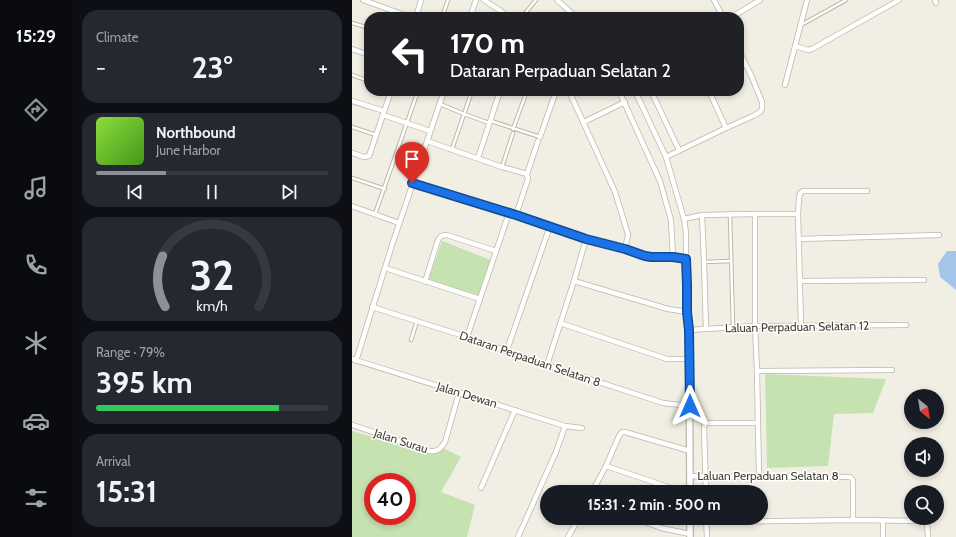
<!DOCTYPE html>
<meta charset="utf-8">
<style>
:root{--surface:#171b24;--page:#242831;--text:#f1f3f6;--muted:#9ea1a6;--line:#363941;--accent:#8c9099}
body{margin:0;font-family:Cabin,sans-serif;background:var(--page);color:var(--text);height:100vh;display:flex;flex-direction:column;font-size:15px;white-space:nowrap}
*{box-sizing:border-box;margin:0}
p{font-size:13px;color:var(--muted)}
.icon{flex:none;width:22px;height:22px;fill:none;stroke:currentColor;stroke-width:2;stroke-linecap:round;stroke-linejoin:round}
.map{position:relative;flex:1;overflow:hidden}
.details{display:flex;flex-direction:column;gap:10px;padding:10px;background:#0d0f14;width:280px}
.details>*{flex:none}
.banner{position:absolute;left:12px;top:12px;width:380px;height:84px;border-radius:16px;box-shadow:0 2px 6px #0003;background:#202124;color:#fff;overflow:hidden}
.needle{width:26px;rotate:150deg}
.fabs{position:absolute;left:552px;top:389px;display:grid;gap:8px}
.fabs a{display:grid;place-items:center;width:40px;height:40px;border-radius:50%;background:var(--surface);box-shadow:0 2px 6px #0003;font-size:20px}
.speed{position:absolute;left:12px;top:473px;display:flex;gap:8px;font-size:20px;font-weight:700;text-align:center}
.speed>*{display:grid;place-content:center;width:52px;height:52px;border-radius:50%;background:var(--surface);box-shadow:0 2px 6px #0003;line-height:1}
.speed .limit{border:6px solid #d22;background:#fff;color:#111}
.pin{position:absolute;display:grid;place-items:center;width:34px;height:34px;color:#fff;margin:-41px -17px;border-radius:50% 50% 50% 0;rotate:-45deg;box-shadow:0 0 4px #0007}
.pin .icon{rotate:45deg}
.me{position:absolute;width:44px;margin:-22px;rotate:0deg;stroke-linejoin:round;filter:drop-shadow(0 0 3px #0008)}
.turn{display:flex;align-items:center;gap:14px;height:84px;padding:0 20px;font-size:18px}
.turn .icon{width:52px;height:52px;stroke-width:2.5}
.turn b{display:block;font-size:28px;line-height:34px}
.big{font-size:30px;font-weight:700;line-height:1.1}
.details .tile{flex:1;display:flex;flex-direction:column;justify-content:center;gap:6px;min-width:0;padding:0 14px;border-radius:16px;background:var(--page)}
.details .dial{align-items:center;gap:0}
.dial svg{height:104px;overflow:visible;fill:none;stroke:var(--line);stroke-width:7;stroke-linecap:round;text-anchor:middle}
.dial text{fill:var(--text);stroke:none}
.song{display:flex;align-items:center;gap:12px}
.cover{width:48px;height:48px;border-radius:6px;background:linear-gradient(135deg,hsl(90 70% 55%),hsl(100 70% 35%))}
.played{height:4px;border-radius:2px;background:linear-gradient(90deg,var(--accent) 30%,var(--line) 30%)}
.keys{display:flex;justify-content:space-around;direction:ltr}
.heat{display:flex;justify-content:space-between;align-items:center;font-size:22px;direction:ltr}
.charge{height:6px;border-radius:3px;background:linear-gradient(90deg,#34c759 79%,var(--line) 0)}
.trip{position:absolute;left:188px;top:485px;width:228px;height:40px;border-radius:20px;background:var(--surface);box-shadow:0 2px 6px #0003;font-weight:700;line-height:40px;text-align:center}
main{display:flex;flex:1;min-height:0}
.tabs{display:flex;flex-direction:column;width:72px;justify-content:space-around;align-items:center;background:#090b0e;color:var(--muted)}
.tabs .icon{width:28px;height:28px}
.tabs .on{color:var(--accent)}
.tabs b{font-size:18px;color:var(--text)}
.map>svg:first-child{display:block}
</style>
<main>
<nav class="tabs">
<b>15:29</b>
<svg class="icon on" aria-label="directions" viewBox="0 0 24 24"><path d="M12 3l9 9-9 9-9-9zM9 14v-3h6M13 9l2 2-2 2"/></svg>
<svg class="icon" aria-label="music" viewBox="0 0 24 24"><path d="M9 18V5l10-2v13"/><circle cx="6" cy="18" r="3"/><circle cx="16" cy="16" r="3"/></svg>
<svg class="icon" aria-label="phone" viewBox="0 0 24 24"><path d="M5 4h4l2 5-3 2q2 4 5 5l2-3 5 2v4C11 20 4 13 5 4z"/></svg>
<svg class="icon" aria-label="climate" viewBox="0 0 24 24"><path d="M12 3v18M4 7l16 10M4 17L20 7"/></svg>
<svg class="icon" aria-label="car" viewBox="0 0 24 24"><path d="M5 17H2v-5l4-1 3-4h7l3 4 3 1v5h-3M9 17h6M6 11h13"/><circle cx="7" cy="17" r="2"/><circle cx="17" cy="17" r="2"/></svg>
<svg class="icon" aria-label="filters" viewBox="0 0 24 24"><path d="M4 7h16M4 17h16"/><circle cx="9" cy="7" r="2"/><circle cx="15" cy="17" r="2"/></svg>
</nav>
<section class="details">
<div class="tile"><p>Climate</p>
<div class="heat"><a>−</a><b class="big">23°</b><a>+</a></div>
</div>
<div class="tile">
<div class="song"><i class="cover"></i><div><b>Northbound</b><p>June Harbor</p></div></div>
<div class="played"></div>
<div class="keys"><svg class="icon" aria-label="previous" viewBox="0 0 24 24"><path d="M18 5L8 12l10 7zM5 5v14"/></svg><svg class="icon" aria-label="pause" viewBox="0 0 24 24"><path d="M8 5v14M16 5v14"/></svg><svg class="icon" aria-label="next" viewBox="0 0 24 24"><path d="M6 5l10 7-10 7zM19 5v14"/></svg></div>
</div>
<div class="tile dial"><svg viewBox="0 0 100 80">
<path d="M14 69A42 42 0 1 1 86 69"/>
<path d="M14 69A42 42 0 0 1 12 30" stroke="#8c9099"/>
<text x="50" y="56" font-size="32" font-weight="700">32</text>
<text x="50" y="72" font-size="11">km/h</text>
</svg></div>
<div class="tile"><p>Range · 79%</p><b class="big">395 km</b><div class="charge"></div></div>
<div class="tile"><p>Arrival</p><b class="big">15:31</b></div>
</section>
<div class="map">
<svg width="604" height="537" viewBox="0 0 604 537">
<rect width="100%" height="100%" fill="#f1eee4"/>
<g fill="#c5e2b0" fill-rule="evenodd">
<path d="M90,241L141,261L127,298L76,281Z"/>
<path d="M413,374L534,379L521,413L482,414L476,466L415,468Z"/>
<path d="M0,431L81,454L93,449L109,457L89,492L123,505L115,537H0ZM21,482H55V516H21Z"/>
</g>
<path fill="#a4c5ea" d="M595,251H604V290L588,277L586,264Z"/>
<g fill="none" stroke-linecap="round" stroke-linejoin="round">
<defs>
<g id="service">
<path d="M90,17L96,0"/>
<path d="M147,17L149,11"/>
<path d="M170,17L184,0"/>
<path d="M0,23L17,28"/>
<path d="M449,25L494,0"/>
<path d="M0,75L17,81"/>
<path d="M88,104L112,114L137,123"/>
<path d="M139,121L188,137"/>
<path d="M0,127L24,135"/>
<path d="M161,129L175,91"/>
<path d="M100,149L120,91"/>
<path d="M150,167L161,133"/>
<path d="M0,178L33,189"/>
<path d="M23,214L66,91"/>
<path d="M378,215L381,328"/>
<path d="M352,262L379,261"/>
<path d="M59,340L65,321"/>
</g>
<g id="minor">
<path d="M11,0L58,17"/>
<path d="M132,0L149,11L156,17"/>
<path d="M205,0L224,17"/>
<path d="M362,0L371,17"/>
<path d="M583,0L584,3"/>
<path d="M64,17L69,0"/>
<path d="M118,17L124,0"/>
<path d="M380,17L408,0"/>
<path d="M443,46L456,50L460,49L547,0"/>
<path d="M0,49L17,55"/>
<path d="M433,85L455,0"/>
<path d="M217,91L263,192L275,231L276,235L273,249"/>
<path d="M267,91L308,181L319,220L321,257"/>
<path d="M299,91L327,150"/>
<path d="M357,91L374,128"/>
<path d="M0,101L32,111"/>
<path d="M31,115L78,131"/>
<path d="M232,122L273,102"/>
<path d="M188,137L203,94L206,91"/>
<path d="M75,141L150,167L175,174L186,141"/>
<path d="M0,153L12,157L17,156L39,91"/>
<path d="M314,157L374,128L401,116L408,112L410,109V102L399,75L387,51"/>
<path d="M126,158L148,91"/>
<path d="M60,183L164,215L234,239L273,249L293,256L299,257H321L334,259V233L332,219L314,157L283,91"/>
<path d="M0,206L47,223"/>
<path d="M403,214V326L405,371L407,476"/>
<path d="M164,215L176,179L175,174"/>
<path d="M350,215L352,262L354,329"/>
<path d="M332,219L350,215L403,214H446"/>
<path d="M447,239L587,235"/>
<path d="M33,268L128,299"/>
<path d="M222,281L316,309L335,312"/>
<path d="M448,281L572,280"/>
<path d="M73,282L86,240L89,236L95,235L144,251"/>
<path d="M20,307L115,337L195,365L311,403L337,406"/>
<path d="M208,323L315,359H337"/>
<path d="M449,326L446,214L447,198L448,193L451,191H515"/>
<path d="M337,330L403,326L554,325"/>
<path d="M115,337L157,213"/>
<path d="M155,350L198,226"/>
<path d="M0,359L213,426L230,428"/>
<path d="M4,361L41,242L92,91"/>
<path d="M195,365L222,281L234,239"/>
<path d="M405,371L540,370"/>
<path d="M0,425L78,451C86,452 89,448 93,442L107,393"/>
<path d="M254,466L322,489L338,491"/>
<path d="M338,476L354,477L407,476L498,477L501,480V520"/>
<path d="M129,488L163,410"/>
<path d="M240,492L254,466L267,436L270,432H273L338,451"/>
<path d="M354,492L352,428L353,424L356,423H406"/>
<path d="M283,518L309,528L338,534"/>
<path d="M354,518L355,537"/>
<path d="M531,520V537"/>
<path d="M355,522L501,520L571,521L575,523L576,537"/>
<path d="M166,537L204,452L213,426"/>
<path d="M216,537L227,518"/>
</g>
<g id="tertiary">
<path d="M334,259C335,283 334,307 337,330L338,492"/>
<path d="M338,518V537"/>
</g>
</defs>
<use href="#service" stroke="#bbb7a8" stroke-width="4.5"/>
<use href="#minor" stroke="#bbb7a8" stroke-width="6"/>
<use href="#tertiary" stroke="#bbb7a8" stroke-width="8"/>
<use href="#service" stroke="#fff" stroke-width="2.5"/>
<use href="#minor" stroke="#fff" stroke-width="4.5"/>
<use href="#tertiary" stroke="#fff" stroke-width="5.5"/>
</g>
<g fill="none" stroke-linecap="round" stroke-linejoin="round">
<defs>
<path id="route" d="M60,183L164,215L234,239L273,249L293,256L299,257H321L334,259L335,284V312L337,330L338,406"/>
</defs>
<use href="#route" stroke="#114b97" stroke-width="10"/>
<use href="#route" stroke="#1a73e8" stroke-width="7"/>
</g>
<g text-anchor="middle" stroke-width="3" stroke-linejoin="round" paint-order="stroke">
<g font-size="12" fill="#423f35" stroke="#fff">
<text transform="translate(445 327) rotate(-1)" y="4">Laluan Perpaduan Selatan 12</text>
<text transform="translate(178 359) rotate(19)" y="4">Dataran Perpaduan Selatan 8</text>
<text transform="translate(115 395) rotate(17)" y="4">Jalan Dewan</text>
<text transform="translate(49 441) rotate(18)" y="4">Jalan Surau</text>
<text x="416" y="480">Laluan Perpaduan Selatan 8</text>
</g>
</g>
</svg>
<div class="fabs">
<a><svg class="needle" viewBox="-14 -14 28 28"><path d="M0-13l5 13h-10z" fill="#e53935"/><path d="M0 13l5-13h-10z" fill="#9ea1a6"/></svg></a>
<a><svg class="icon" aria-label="sound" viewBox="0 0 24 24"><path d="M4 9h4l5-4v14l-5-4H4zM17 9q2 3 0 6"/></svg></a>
<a><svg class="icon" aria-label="search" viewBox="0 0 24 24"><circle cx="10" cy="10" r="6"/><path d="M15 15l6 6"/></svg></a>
</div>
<div class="speed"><div class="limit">40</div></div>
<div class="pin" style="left:60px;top:183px;background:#d93025"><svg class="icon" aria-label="arrive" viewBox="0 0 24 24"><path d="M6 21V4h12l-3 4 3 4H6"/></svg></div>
<svg class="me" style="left:338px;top:406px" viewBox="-20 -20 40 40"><path d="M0-17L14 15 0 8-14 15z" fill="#1a73e8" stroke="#fff" stroke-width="4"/></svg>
<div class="trip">15:31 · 2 min · 500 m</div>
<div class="banner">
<div class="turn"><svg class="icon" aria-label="left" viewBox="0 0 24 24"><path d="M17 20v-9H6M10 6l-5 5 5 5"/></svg><div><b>170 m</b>Dataran Perpaduan Selatan 2</div></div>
</div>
</div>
</main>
